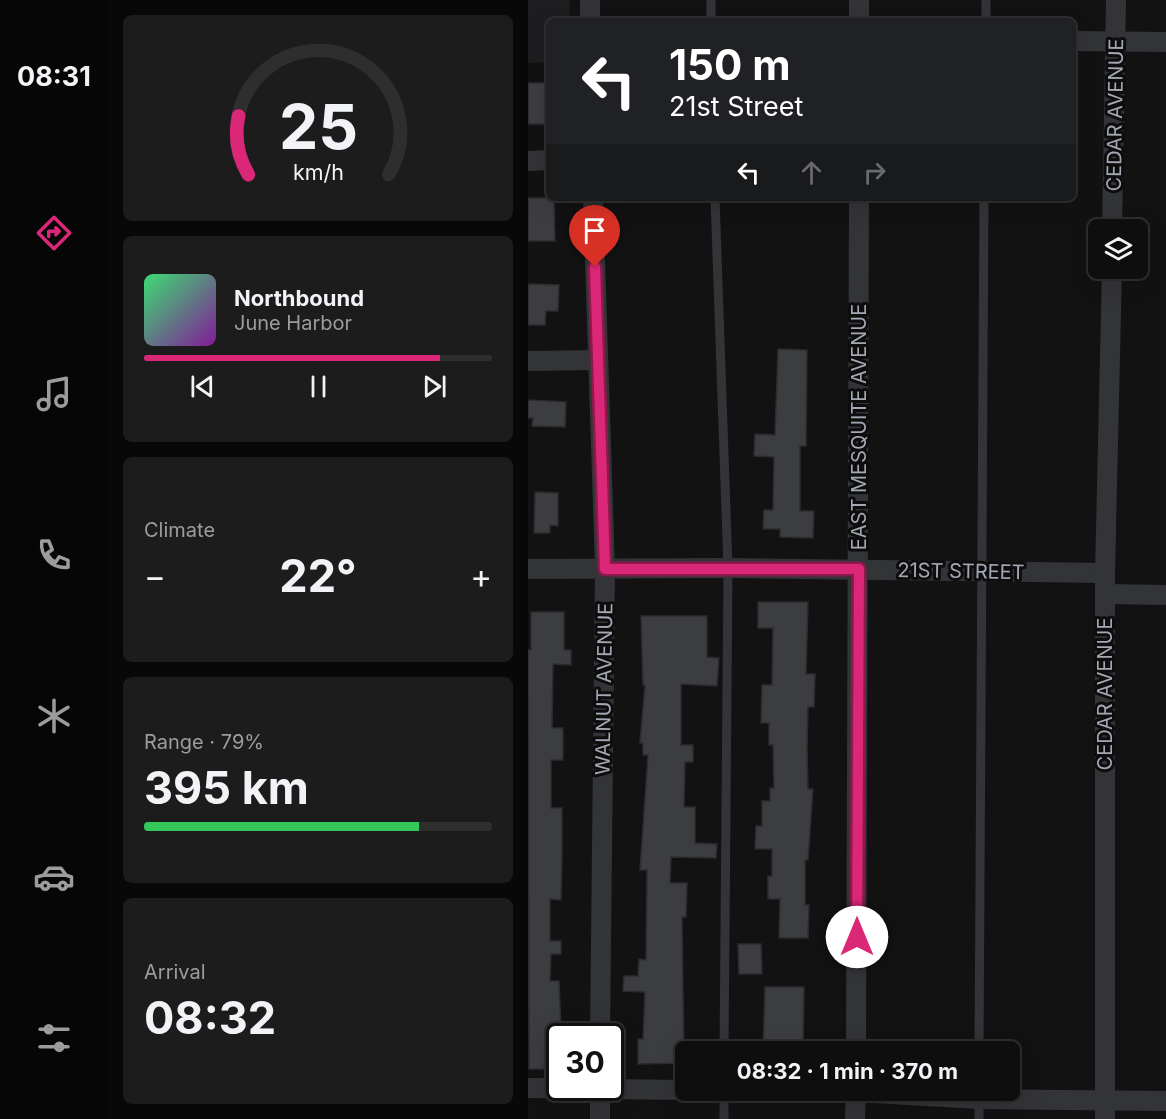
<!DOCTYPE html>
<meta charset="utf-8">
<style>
:root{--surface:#0e0e0e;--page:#1c1c1c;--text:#f1f3f6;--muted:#9b9c9e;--line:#2e2e2e;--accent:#db2777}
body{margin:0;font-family:Inter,sans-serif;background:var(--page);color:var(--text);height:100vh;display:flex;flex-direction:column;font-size:22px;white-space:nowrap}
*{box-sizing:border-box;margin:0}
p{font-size:20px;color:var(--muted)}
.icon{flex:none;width:33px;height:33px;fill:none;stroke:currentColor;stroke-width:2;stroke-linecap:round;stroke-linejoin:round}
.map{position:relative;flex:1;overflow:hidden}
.side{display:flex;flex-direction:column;gap:15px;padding:15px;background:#080808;width:420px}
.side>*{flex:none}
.top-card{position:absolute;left:18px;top:18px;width:530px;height:183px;border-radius:9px;box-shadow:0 6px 24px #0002,0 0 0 2px var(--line);background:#202124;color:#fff;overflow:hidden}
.fabs{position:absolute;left:560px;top:219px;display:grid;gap:12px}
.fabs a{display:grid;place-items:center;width:60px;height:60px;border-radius:9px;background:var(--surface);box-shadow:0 6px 24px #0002,0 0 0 2px var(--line);font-size:30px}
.speed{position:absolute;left:18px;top:1023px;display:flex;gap:12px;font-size:30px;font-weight:700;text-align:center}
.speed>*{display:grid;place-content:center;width:78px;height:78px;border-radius:50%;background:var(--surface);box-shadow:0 6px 24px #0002,0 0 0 2px var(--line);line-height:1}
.speed .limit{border:3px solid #111;border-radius:9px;background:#fff;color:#111}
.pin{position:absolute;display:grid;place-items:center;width:51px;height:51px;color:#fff;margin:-62px -26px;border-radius:50% 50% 50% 0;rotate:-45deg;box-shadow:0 0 6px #0007}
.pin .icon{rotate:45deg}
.me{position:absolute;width:66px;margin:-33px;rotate:0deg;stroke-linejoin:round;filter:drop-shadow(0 0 4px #0008)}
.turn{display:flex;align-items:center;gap:21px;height:126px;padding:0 24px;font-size:27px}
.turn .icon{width:78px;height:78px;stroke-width:2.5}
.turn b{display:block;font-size:42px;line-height:51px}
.lanes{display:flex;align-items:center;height:57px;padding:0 24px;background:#0003;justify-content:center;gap:30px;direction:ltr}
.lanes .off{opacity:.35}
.big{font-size:45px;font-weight:700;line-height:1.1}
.side .widget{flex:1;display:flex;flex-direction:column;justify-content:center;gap:9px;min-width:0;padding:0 21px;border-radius:9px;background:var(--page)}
.side .dial{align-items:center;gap:0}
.dial svg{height:156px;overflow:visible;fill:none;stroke:var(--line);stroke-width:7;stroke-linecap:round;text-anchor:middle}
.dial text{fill:var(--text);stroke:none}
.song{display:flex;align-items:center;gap:18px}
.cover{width:72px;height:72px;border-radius:9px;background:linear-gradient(135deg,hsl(140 70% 55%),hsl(290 70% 35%))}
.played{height:6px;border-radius:3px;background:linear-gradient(90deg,var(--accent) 85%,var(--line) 85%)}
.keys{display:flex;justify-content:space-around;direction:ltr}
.heat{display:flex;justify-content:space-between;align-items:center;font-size:33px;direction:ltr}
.charge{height:9px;border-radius:4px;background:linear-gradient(90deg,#34c759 79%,var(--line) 0)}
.trip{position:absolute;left:147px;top:1041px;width:345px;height:60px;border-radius:9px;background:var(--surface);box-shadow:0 6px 24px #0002,0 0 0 2px var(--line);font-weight:700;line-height:60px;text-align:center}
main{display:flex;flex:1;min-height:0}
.menu{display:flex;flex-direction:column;width:108px;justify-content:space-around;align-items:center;background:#060606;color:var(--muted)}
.menu .icon{width:42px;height:42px}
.menu .current{color:var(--accent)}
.menu b{font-size:27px;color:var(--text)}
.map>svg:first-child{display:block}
</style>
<main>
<nav class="menu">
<b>08:31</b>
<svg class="icon current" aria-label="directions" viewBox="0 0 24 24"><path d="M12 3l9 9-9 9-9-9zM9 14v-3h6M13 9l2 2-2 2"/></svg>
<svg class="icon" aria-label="music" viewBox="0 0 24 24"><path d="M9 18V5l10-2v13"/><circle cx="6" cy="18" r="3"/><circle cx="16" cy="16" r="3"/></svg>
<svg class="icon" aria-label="phone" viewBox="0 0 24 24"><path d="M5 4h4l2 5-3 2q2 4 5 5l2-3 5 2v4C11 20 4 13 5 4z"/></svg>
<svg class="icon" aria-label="climate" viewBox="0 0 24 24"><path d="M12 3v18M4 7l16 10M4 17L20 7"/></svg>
<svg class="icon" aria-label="car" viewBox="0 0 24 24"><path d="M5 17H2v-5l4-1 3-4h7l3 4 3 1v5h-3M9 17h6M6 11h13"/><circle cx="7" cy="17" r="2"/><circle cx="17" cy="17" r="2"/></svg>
<svg class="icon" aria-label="filters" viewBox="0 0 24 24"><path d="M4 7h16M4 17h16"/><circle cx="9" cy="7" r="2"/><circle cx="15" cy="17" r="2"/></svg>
</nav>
<section class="side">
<div class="widget dial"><svg viewBox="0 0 100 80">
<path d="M14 69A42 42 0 1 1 86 69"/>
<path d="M14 69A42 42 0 0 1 9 39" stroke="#db2777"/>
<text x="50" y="56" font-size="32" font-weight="700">25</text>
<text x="50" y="72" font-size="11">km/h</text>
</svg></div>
<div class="widget">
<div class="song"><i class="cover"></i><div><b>Northbound</b><p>June Harbor</p></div></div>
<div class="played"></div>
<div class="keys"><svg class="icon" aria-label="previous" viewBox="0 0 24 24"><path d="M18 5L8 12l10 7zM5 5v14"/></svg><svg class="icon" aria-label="pause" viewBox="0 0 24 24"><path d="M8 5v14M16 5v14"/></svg><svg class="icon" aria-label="next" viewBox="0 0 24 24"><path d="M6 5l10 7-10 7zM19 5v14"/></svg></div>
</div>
<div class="widget"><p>Climate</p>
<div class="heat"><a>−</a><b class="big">22°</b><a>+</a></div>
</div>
<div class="widget"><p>Range · 79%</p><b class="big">395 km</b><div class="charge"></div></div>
<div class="widget"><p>Arrival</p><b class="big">08:32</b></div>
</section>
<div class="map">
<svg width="638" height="1119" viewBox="0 0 638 1119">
<rect width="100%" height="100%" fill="#121213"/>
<path fill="#1e1e20" d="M0,0H42L41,21H21V62L0,63Z"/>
<g fill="#3c3d40" stroke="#2c2c2f" stroke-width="1.5">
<path d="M0,83H21L19,124H0Z"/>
<path d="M0,198H26L27,241H0Z"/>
<path d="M0,284L31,285L30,311H18L17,325H0Z"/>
<path d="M250,349L279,350L278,446H272V511H286L285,538L252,537V529H235L236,510H245L246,457L226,456L227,434L247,435Z"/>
<path d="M0,400L38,402L37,427L4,426L5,418H0Z"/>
<path d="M7,492L30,493V526L22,525V533H6Z"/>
<path d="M230,602H280L278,674H287L286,707H280L279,748L280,789H285L280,860H277V905H281L280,938H251L252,899H240V876H244V849H227L228,826H234V801H242V788H246L245,745H241V723H233L234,685H244L245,628H230Z"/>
<path d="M3,612H36V650H43V665L25,664L24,728H35V760H23V808H34V856L33,900L22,899V941H33V954H23L22,981H31L33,1030L32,1061H17L16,1069H1L0,650H3Z"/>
<path d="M113,616H179V657L191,658L189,686L153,684V745H165V762H157L156,807H167V843L189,844L188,858L143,857L142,883H159L158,917H154L156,1063L110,1064V1039H115L117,992L95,991L96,976H110L111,959L118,960L119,870H112L120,755H115V743H112L117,685H115Z"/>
<path d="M210,944H233L234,974H211Z"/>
<path d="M237,987H276L275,1052H235Z"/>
</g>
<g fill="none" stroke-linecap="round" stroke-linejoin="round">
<g stroke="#333438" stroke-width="9">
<path d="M183,21V0"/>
<path d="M458,21V0"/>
<path d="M187,198L200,568L196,1052"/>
<path d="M451,1052L456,198"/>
<path d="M196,1119V1090"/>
<path d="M451,1119V1097"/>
</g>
<g stroke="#333438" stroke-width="20">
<path d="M62,0V21"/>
<path d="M331,21V0"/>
<path d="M544,41L638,42"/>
<path d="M0,161L21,160"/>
<path d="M65,198L77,569L72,1036"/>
<path d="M584,230L588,0"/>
<path d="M0,361L70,360"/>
<path d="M0,569L200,568L577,573"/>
<path d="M577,594L638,595"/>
<path d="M328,1052L331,198"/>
<path d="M0,1088L158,1090"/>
<path d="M225,1090L328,1092L451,1099L638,1101"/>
<path d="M72,1119V1088"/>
<path d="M327,1119L328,1090"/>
<path d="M577,1119V573L584,268"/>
</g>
</g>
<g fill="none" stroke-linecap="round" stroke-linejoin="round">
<defs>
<path id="route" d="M67,267L77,569H331L329,937"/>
</defs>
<use href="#route" stroke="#8e194d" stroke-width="15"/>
<use href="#route" stroke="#db2777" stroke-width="10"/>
</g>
<g text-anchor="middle" stroke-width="6" stroke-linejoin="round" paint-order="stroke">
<g font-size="20" fill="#a4a8b4" stroke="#0d0d0e">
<text transform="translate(587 115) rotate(-89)" y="7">CEDAR AVENUE</text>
<text transform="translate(331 427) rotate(-90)" y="7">EAST MESQUITE AVENUE</text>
<text transform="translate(433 571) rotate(1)" y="7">21ST STREET</text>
<text transform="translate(76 689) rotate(-89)" y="7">WALNUT AVENUE</text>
<text transform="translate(577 694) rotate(-90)" y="7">CEDAR AVENUE</text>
</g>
</g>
</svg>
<div class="fabs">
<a><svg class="icon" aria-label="layers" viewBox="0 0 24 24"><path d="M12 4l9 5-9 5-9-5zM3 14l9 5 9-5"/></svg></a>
</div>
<div class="speed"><div class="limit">30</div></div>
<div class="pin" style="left:67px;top:267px;background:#d93025"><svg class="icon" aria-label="arrive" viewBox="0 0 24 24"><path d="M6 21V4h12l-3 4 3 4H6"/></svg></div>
<svg class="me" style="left:329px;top:937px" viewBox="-20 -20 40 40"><circle r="19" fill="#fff"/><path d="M0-13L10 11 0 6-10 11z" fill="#db2777"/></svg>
<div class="trip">08:32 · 1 min · 370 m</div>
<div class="top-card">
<div class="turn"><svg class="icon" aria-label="left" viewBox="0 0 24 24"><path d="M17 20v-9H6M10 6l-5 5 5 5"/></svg><div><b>150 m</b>21st Street</div></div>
<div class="lanes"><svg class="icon" aria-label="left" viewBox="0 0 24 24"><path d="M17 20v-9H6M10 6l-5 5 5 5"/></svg><svg class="icon off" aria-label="ahead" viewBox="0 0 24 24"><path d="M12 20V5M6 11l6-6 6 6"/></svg><svg class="icon off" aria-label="right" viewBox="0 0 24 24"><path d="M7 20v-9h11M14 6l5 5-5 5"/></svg></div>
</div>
</div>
</main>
